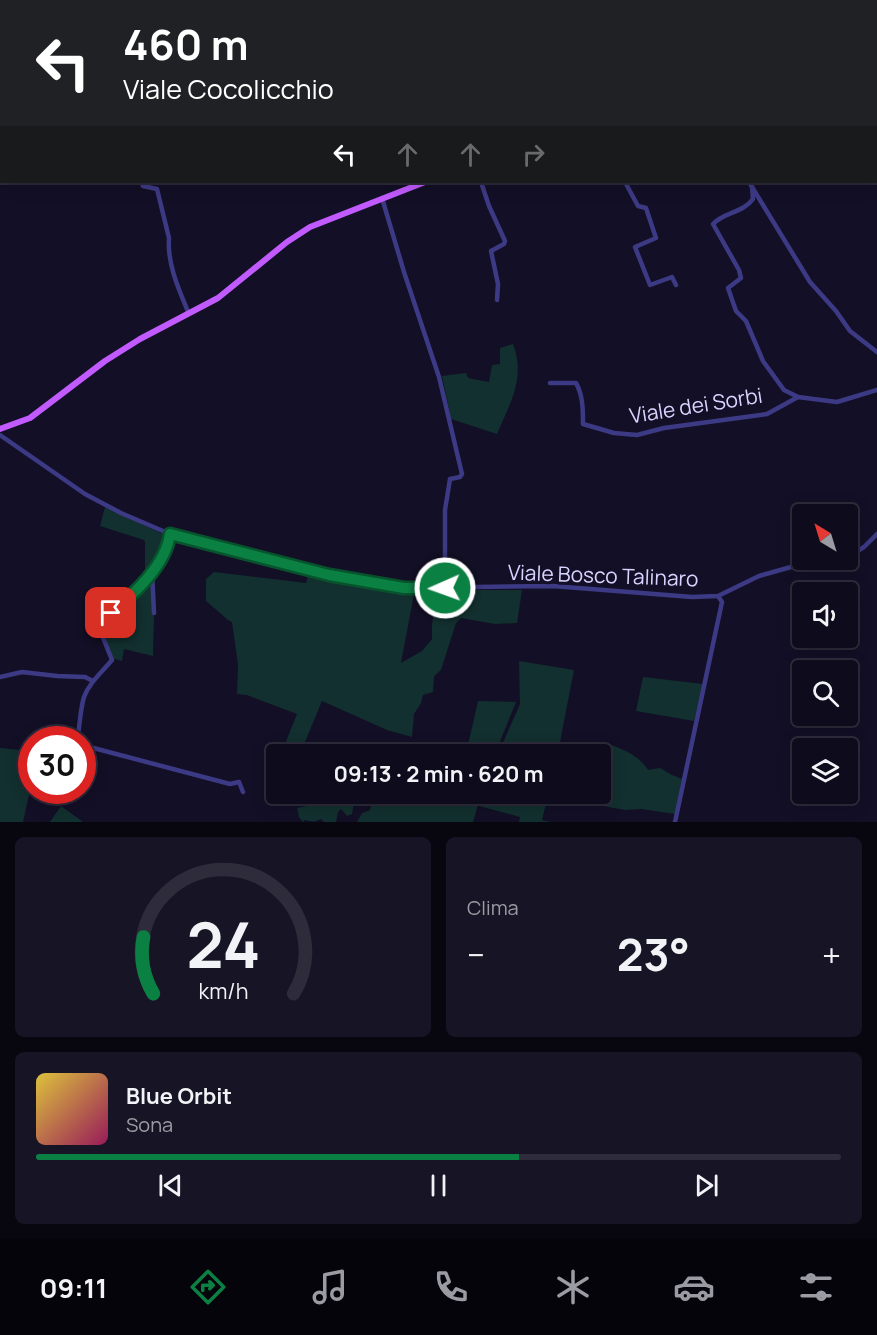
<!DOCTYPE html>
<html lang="it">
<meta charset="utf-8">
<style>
:root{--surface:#0e0b1c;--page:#171425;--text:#f1f3f6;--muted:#9b9ba3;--line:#2e2b3b;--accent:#0b8043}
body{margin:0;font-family:Manrope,sans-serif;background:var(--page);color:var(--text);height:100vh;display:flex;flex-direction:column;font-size:22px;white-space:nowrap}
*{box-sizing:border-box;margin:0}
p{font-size:20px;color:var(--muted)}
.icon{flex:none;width:33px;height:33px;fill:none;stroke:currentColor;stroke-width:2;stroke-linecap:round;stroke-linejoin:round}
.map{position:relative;height:822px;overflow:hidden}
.panel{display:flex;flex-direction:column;gap:15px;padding:15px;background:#08060f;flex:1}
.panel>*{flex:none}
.banner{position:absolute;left:0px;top:0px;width:878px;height:183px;box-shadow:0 3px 15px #0003,0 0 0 2px var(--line);background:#202124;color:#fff;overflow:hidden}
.needle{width:39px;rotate:322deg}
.controls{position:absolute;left:792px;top:504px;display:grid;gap:12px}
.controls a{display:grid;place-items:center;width:66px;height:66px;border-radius:6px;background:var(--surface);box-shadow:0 3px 15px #0003,0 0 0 2px var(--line);font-size:30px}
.speed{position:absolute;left:18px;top:726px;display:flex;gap:12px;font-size:30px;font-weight:700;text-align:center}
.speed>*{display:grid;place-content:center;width:78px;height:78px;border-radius:50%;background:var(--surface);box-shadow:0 3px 15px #0003,0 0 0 2px var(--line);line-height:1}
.speed .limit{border:9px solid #d22;background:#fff;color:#111}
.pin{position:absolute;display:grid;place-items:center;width:51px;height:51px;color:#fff;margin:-26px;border-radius:12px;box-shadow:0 3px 9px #0006}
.me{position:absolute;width:66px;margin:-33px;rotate:268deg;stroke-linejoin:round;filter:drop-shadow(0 0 4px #0008)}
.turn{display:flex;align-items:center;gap:21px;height:126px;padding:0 24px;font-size:27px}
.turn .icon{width:78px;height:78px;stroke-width:2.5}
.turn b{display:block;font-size:42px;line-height:51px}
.lanes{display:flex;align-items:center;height:57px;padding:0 24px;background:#0003;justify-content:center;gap:30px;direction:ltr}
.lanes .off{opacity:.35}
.big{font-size:45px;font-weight:700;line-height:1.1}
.panel .tile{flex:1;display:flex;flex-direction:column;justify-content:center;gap:9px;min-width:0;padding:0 21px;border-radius:9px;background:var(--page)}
.panel .dial{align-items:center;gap:0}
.dial svg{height:156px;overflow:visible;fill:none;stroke:var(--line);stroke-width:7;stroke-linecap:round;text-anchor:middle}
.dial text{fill:var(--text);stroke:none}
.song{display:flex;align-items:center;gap:18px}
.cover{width:72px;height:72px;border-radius:9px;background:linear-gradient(135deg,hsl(50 70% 55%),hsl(330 70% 35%))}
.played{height:6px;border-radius:3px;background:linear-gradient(90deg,var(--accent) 60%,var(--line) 60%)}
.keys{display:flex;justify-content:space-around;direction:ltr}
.heat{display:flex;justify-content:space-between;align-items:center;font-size:33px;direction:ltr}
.panel .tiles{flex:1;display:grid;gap:15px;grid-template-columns:1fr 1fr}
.tile:last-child{grid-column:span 2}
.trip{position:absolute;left:266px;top:744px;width:345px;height:60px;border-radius:6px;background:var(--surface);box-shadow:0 3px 15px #0003,0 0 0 2px var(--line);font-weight:700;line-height:60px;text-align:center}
.menu{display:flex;height:96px;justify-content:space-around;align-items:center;background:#06040b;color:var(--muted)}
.menu .icon{width:42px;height:42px}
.menu .on{color:var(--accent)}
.menu b{font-size:27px;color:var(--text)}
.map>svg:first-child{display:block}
</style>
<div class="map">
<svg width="877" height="822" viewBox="0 0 877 822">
<rect width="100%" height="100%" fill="#130f26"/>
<g fill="#12302f" fill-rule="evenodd">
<path d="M513,344C526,378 510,403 497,434L451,419L442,376L466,373L468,378L489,382L492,365L500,364V348Z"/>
<path d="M105,507L163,534L167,542L165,550L133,591L129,592L145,573V542L144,540L100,526Z"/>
<path d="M214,572L306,583L309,572L385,587L415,590H522L517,623L495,624L461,618L456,623L441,670L434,676L433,692L423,695L421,703L414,714L412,737L387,730L322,701L300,754H281L297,714L247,695L237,694L238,665L232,622L228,620L206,601V579ZM414,594L436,596L432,625V639L422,651L401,663Z"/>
<path d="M151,575L154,614L153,656L124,649L122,661L112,658L104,634V625L109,618L132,597Z"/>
<path d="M519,661L574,670L559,747L581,754H498L520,704Z"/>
<path d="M643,677L703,684L694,721L636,711Z"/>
<path d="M478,701L516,702L495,754H466Z"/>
<path d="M606,743C622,749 638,754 648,770L660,768L672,775L682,779L675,814L641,809L625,810L548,796L542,820L551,822H519L520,817L479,806L484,794H600V754H594L595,746Z"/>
<path d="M0,748L31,751V785L23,822H0Z"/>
<path d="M333,794H357L359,796L354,802L352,814L347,816L341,809L338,812L336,822H324L321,819C315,822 312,822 305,820L303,822L299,817L297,808L330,801Z"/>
<path d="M374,794H481L473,822H357L362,813L370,810Z"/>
<path d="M61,806L83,822H50Z"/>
</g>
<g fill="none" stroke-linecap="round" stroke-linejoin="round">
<g stroke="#3d3a85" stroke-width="4.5">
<path d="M330,0L331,2"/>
<path d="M872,0L873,2"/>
<path d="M406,2V0"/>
<path d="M539,2L540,0"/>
<path d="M543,2V0"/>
<path d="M700,2L701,0"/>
<path d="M876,6L877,7"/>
<path d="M0,7H2"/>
<path d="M876,23H877"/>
<path d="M876,73L877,74"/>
<path d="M876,83L877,84"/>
<path d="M0,173L2,172"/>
<path d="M141,182L143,186L157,189L169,238C167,264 179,290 189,314"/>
<path d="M481,182L489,206L505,241L504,244L491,251L498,284L497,300"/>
<path d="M625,182L638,206L646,208L656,238L635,247L650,285L672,277L676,285"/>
<path d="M749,182L810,282L836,311L850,331L877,352"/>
<path d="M752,187L753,199C743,213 724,212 713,224L739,270L741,278L728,288L736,311L746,321L763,361L784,390L798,397"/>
<path d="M382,198L404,272L439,377L462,474L460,477L450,479L445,510V588"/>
<path d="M550,383H576C583,395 583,410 583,424L614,433L637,435L664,428L767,414L798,397L837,402L877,390"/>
<path d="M0,435L85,494L121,513L170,534L329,575L404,588L553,586L692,597L718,596L759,576L791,567L837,560"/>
<path d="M848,557L864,547L877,534"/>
<path d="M152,571L154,613"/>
<path d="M0,677L22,672L57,676L85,677L93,681"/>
<path d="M77,740C80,726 80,710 84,697C89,683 102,672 112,660L102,635L104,621C127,595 166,571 170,534"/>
<path d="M82,745L230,784L239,782L243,792"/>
<path d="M675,822L722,602L718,596"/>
</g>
<path stroke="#c25bff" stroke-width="6" d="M0,429L30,418L105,361L140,339L218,298L287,242L310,227L425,182"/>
</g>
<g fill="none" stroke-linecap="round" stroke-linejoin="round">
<defs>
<path id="route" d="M111,613C134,594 166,565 170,534L329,575L404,588H445"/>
</defs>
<use href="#route" stroke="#07532c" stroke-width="15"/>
<use href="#route" stroke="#0b8043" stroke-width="10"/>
</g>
<g text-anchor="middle" stroke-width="6" stroke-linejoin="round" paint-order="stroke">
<g font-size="21" fill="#d9d4ff" stroke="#130f26">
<text transform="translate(696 406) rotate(-9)" y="7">Viale dei Sorbi</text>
<text transform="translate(603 576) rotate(2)" y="7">Viale Bosco Talinaro</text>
</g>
</g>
</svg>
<div class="controls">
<a><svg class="needle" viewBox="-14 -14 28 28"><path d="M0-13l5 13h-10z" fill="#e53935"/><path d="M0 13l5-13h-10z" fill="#9b9ba3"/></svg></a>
<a><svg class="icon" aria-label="sound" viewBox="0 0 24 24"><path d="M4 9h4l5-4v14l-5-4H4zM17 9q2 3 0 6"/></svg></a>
<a><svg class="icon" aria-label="search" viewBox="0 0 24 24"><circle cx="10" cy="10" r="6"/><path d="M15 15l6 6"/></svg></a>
<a><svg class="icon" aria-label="layers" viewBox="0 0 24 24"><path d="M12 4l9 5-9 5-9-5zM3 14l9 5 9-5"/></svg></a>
</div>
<div class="speed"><div class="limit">30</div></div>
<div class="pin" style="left:111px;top:613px;background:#d93025"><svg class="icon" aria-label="arrive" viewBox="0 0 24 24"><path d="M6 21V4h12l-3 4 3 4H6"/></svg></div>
<svg class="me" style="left:445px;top:588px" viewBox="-20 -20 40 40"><circle r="17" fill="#0b8043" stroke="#fff" stroke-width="3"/><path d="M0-11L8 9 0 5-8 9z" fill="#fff"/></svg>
<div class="trip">09:13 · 2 min · 620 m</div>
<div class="banner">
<div class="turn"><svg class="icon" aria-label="left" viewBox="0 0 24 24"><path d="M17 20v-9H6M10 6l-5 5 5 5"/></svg><div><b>460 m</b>Viale Cocolicchio</div></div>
<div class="lanes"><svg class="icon" aria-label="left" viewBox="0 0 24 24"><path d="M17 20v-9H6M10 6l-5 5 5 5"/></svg><svg class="icon off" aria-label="ahead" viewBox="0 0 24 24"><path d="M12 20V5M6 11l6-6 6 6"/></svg><svg class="icon off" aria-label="ahead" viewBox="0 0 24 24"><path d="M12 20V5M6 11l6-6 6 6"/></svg><svg class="icon off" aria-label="right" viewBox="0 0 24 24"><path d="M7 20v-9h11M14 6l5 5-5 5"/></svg></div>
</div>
</div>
<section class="panel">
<div class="tiles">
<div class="tile dial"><svg viewBox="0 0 100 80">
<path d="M14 69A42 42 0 1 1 86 69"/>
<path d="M14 69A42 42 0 0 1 9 40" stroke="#0b8043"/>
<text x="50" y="56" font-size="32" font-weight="700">24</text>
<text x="50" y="72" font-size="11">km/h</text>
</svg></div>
<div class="tile"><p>Clima</p>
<div class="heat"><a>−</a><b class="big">23°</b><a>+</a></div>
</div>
<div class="tile">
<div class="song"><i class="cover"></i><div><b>Blue Orbit</b><p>Sona</p></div></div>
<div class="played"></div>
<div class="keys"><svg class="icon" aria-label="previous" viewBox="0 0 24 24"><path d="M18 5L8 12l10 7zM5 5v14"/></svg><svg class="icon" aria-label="pause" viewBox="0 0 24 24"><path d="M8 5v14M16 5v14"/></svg><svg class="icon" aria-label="next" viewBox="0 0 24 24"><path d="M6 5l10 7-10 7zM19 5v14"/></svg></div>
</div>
</div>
</section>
<nav class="menu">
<b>09:11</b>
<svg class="icon on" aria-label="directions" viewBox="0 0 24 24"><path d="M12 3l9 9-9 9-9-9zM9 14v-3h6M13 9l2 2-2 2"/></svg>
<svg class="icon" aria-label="music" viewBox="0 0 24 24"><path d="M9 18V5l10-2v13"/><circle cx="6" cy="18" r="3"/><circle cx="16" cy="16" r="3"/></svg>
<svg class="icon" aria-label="phone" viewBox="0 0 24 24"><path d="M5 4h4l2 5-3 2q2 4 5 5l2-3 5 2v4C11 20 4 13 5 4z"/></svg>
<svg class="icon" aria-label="climate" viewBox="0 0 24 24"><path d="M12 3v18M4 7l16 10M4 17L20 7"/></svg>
<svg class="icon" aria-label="car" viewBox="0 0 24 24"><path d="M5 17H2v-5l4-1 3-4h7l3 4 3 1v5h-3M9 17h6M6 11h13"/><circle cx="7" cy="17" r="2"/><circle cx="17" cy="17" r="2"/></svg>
<svg class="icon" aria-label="filters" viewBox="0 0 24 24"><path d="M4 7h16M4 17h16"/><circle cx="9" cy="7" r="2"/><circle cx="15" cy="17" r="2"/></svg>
</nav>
